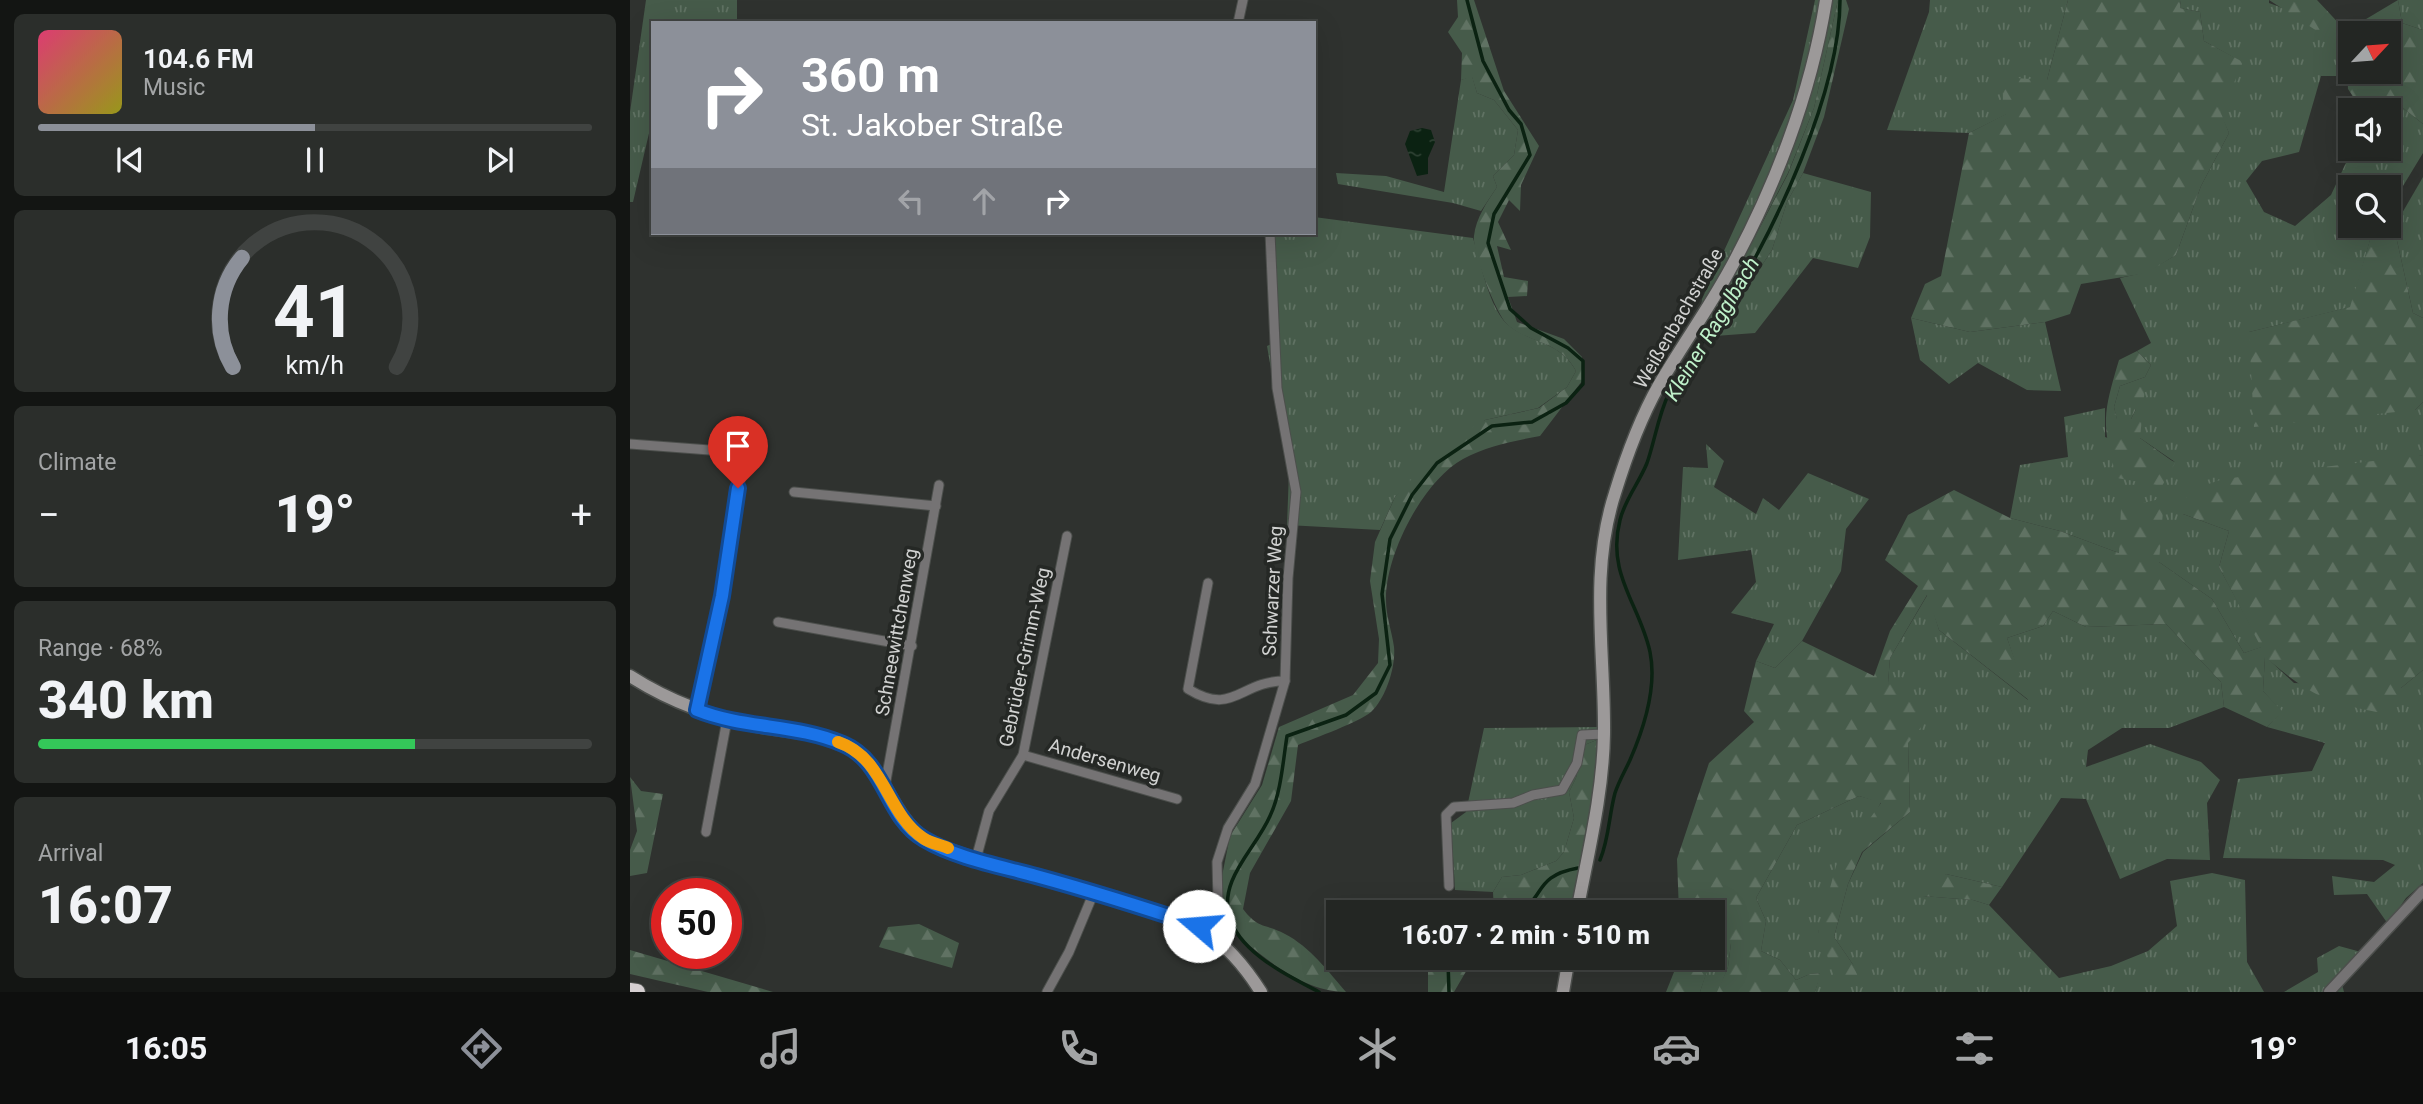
<!DOCTYPE html>
<meta charset="utf-8">
<style>
:root{--surface:#232623;--page:#2b2e2b;--text:#f1f3f6;--muted:#a3a5a6;--line:#404341;--accent:#8c9099}
body{margin:0;font-family:Roboto,sans-serif;background:var(--page);color:var(--text);height:100vh;display:flex;flex-direction:column;font-size:26px;white-space:nowrap}
*{box-sizing:border-box;margin:0}
p{font-size:23px;color:var(--muted)}
.icon{flex:none;width:38px;height:38px;fill:none;stroke:currentColor;stroke-width:2;stroke-linecap:round;stroke-linejoin:round}
.map{position:relative;flex:1;overflow:hidden}
.details{display:flex;flex-direction:column;gap:14px;padding:14px;background:#131513;width:630px}
.details>*{flex:none}
.guide{position:absolute;left:21px;top:21px;width:665px;height:214px;border-radius:0px;box-shadow:0 7px 28px #0002,0 0 0 2px var(--line);background:#8c9099;color:#fff;overflow:hidden}
.needle{width:46px;rotate:64deg}
.buttons{position:absolute;left:1708px;top:21px;display:grid;gap:14px}
.buttons a{display:grid;place-items:center;width:63px;height:63px;border-radius:0px;background:var(--surface);box-shadow:0 7px 28px #0002,0 0 0 2px var(--line);font-size:35px}
.speed{position:absolute;left:21px;top:878px;display:flex;gap:14px;font-size:35px;font-weight:700;text-align:center}
.speed>*{display:grid;place-content:center;width:91px;height:91px;border-radius:50%;background:var(--surface);box-shadow:0 7px 28px #0002,0 0 0 2px var(--line);line-height:1}
.speed .limit{border:10px solid #d22;background:#fff;color:#111}
.pin{position:absolute;display:grid;place-items:center;width:60px;height:60px;color:#fff;margin:-72px -30px;border-radius:50% 50% 50% 0;rotate:-45deg;box-shadow:0 0 7px #0007}
.pin .icon{rotate:45deg}
.me{position:absolute;width:77px;margin:-38px;rotate:288deg;stroke-linejoin:round;filter:drop-shadow(0 0 5px #0008)}
.turn{display:flex;align-items:center;gap:24px;height:147px;padding:0 35px;font-size:32px}
.turn .icon{width:91px;height:91px;stroke-width:2.5}
.turn b{display:block;font-size:49px;line-height:60px}
.lanes{display:flex;align-items:center;height:66px;padding:0 35px;background:#0003;justify-content:center;gap:35px;direction:ltr}
.lanes .off{opacity:.35}
.big{font-size:52px;font-weight:800;line-height:1.1}
.details .card{flex:1;display:flex;flex-direction:column;justify-content:center;gap:10px;min-width:0;padding:0 24px;border-radius:10px;background:var(--page)}
.details .dial{align-items:center;gap:0}
.dial svg{height:182px;overflow:visible;fill:none;stroke:var(--line);stroke-width:7;stroke-linecap:round;text-anchor:middle}
.dial text{fill:var(--text);stroke:none}
.song{display:flex;align-items:center;gap:21px}
.cover{width:84px;height:84px;border-radius:10px;background:linear-gradient(135deg,hsl(340 70% 55%),hsl(60 70% 35%))}
.played{height:7px;border-radius:4px;background:linear-gradient(90deg,var(--accent) 50%,var(--line) 50%)}
.keys{display:flex;justify-content:space-around;direction:ltr}
.heat{display:flex;justify-content:space-between;align-items:center;font-size:38px;direction:ltr}
.charge{height:10px;border-radius:5px;background:linear-gradient(90deg,#34c759 68%,var(--line) 0)}
.trip{position:absolute;left:696px;top:900px;width:399px;height:70px;border-radius:0px;background:var(--surface);box-shadow:0 7px 28px #0002,0 0 0 2px var(--line);font-weight:800;line-height:70px;text-align:center}
.tab-bar{display:flex;height:112px;justify-content:space-around;align-items:center;background:#0e0f0e;color:var(--muted)}
.tab-bar .icon{width:49px;height:49px}
.tab-bar .active{color:var(--accent)}
.tab-bar b{font-size:32px;color:var(--text)}
main{display:flex;flex:1;min-height:0}
.map>svg:first-child{display:block}
</style>
<main>
<section class="details">
<div class="card">
<div class="song"><i class="cover"></i><div><b>104.6 FM</b><p>Music</p></div></div>
<div class="played"></div>
<div class="keys"><svg class="icon" aria-label="previous" viewBox="0 0 24 24"><path d="M18 5L8 12l10 7zM5 5v14"/></svg><svg class="icon" aria-label="pause" viewBox="0 0 24 24"><path d="M8 5v14M16 5v14"/></svg><svg class="icon" aria-label="next" viewBox="0 0 24 24"><path d="M6 5l10 7-10 7zM19 5v14"/></svg></div>
</div>
<div class="card dial"><svg viewBox="0 0 100 80">
<path d="M14 69A42 42 0 1 1 86 69"/>
<path d="M14 69A42 42 0 0 1 18 21" stroke="#8c9099"/>
<text x="50" y="56" font-size="32" font-weight="700">41</text>
<text x="50" y="72" font-size="11">km/h</text>
</svg></div>
<div class="card"><p>Climate</p>
<div class="heat"><a>−</a><b class="big">19°</b><a>+</a></div>
</div>
<div class="card"><p>Range · 68%</p><b class="big">340 km</b><div class="charge"></div></div>
<div class="card"><p>Arrival</p><b class="big">16:07</b></div>
</section>
<div class="map">
<svg width="1793" height="992" viewBox="0 0 1793 992">
<defs>
<pattern id="grass-tufts" width="24" height="20" patternUnits="userSpaceOnUse" patternTransform="scale(1.75)"><rect width="24" height="20" fill="#465b4a"/><path d="M3 7l-1-3M5 7V3M7 7l1-3M15 17l-1-3M17 17v-4M19 17l1-3" fill="none" stroke="#607263"/></pattern>
<pattern id="forest-firs" width="22" height="20" patternUnits="userSpaceOnUse" patternTransform="scale(1.75)"><rect width="22" height="20" fill="#465b4a"/><path d="M5 1l3.5 6h-7zM16 11l3.5 6h-7z" fill="#607263"/></pattern>
<pattern id="water-ripples" width="26" height="14" patternUnits="userSpaceOnUse" patternTransform="scale(1.75)"><rect width="26" height="14" fill="#0b2212"/><path d="M2 4q2-2 4 0t4 0M15 11q2-2 4 0t4 0" fill="none" stroke="#2e4133"/></pattern>
</defs>
<rect width="100%" height="100%" fill="#2f322f"/>
<g fill="url(#grass-tufts)">
<path d="M16,0H107V23H23V116L3,202H0V112Z"/>
<path d="M1185,0H1208L1184,108L1158,173L1079,324L1071,309L1072,299L1163,100Z"/>
<path d="M1300,0H1438L1417,80L1377,114L1339,133L1257,130L1299,12Z"/>
<path d="M1551,0H1639V3L1715,31L1718,76H1691L1669,152L1632,161L1616,181L1634,212L1665,226L1701,195L1721,152L1711,140L1720,127V149H1759V110H1732L1763,100L1793,124V153L1759,209V187H1720V226H1744L1721,307L1619,332L1785,410L1793,402V455L1553,514L1599,531L1589,567L1632,647L1614,653L1582,599L1529,562L1489,553L1430,531L1380,518L1390,465L1438,457L1434,417L1475,408V437L1545,462L1510,438L1506,409L1501,419L1487,420L1484,407L1490,386L1515,377L1521,365L1507,351L1521,343L1490,278L1517,272L1546,255L1571,186L1599,133L1590,113L1612,62L1574,41L1570,12L1550,8Z"/>
<path d="M1768,0H1793V30L1772,23Z"/>
<path d="M842,76L847,93L864,100L888,130L884,155L863,176L867,187L851,211L823,203L708,184L706,173L756,176L814,192L831,80Z"/>
<path d="M1173,173L1241,192L1240,237L1228,268L1183,258L1125,333L1085,336L1142,250L1157,202Z"/>
<path d="M1793,177V318L1783,313L1764,227Z"/>
<path d="M684,217L843,238C850,261 859,306 876,323C898,344 929,339 946,371L937,387L908,408L855,420L765,497L750,530L657,525L659,472L637,346L650,340L644,233H684Z"/>
<path d="M1281,318L1340,332L1415,322L1431,391L1397,390L1348,363L1319,384L1290,360Z"/>
<path d="M1076,444L1094,461L1084,487L1126,514L1133,498L1149,510L1178,473L1239,499L1216,529L1211,571L1172,641L1145,668L1126,661L1144,624L1101,613L1126,582L1121,550L1048,560L1053,467L1078,468Z"/>
<path d="M1298,594L1309,630L1398,700L1377,638L1413,626L1423,611L1456,627L1536,624L1591,682L1594,707L1539,728H1492L1458,750L1456,767L1520,744L1571,762L1590,780L1577,803L1580,860L1537,859L1490,879L1456,799L1431,798L1372,887L1316,874L1293,896L1343,900L1359,905L1429,978L1481,966L1518,951L1547,926L1540,881L1582,873L1615,880L1617,962L1634,992H1185L1190,973L1180,974L1166,980L1150,960L1131,951L1136,921L1126,898L1167,825L1229,796L1251,802L1188,932L1224,966L1204,937L1218,884L1233,852L1280,812L1278,743L1258,683L1260,658Z"/>
<path d="M1635,656L1664,683L1771,688L1793,670V883L1776,898L1758,924L1737,894L1704,895L1702,876L1744,882L1765,865L1753,860L1593,858L1608,779L1682,771L1695,743L1637,727L1652,712L1633,691Z"/>
<path d="M970,727L969,739L952,746L946,778L939,792L944,818L934,852L926,861L891,875L872,877L863,892L825,890L821,823L836,812L854,728Z"/>
<path d="M1086,942L1101,943L1098,967L1088,992H1070Z"/>
<path d="M1709,946L1731,952L1710,977L1714,992H1654L1688,972L1687,958Z"/>
</g>
<g fill="url(#forest-firs)" fill-rule="evenodd">
<path d="M827,0H844L874,91L909,146L891,185L890,211L879,200L868,222L881,250L867,246L874,277L898,281L897,296L878,297L887,322L934,339L952,357V381L910,436C883,441 857,446 833,459C793,481 755,555 756,600C756,616 762,632 764,647C766,666 756,698 741,712C729,722 685,738 668,745L661,801L620,873L613,909C629,930 635,923 655,934C680,947 698,971 716,992C669,992 629,953 594,924L590,886L600,836L632,785L649,727L723,695L748,663L749,639L740,581L745,542L765,497L815,443L855,420L909,408L937,387L946,371C929,339 896,344 876,323C865,311 842,251 844,236C846,218 857,202 867,187L863,176L884,155L888,130L864,100L847,93L842,77L831,80L832,53L818,32L828,17Z"/>
<path d="M1208,0H1216L1219,9L1194,117L1173,173L1157,202L1142,250L1085,336L1079,324L1158,174L1184,108Z"/>
<path d="M1438,0H1551L1550,8L1570,12L1574,41L1613,62L1591,113L1599,133L1571,186L1546,255L1517,273L1451,284L1440,314L1415,322L1340,332L1281,318L1295,284L1311,276L1339,133L1376,114L1371,77L1417,80Z"/>
<path d="M1639,0H1687L1716,31L1768,0L1772,23L1793,30V124L1763,100L1732,110L1718,89L1715,31H1687ZM1720,33H1759V72H1720Z"/>
<path d="M1759,217H1769L1764,227L1783,313L1793,318V402L1785,410L1624,427L1619,332L1720,307L1744,226H1759Z"/>
<path d="M1507,351L1521,365L1515,377L1490,386L1484,407L1487,419H1501L1506,409L1502,400L1510,385L1515,387L1510,438L1545,463L1532,486L1487,478C1471,423 1473,414 1489,360Z"/>
<path d="M1793,455V670L1771,688L1758,714C1698,703 1682,697 1635,657L1633,691L1653,712L1637,727L1594,707L1591,682L1536,624L1456,627L1423,611L1413,626L1377,638L1400,701L1309,630L1297,595L1260,658L1258,683L1306,709L1278,743L1280,812L1232,852L1218,884L1204,937L1224,966L1232,988L1206,979L1188,932L1206,866L1251,803L1229,796L1167,825L1126,898L1136,921L1131,951L1150,960L1166,980L1180,974L1191,973L1185,992H1087L1098,967L1101,943H1086L1083,953V912H1049L1047,859L1079,763L1124,722L1114,711L1126,661L1145,668L1172,641L1244,676L1260,631L1288,586L1255,560L1278,515L1324,490L1380,518L1430,531L1489,553L1491,508L1534,498L1529,562L1582,599L1614,653L1631,647L1589,567L1599,531L1553,514L1558,491L1593,479Z"/>
<path d="M969,739V781L943,912H864L863,892L872,877L891,875L926,861L934,852L944,818L939,792L946,778L952,746Z"/>
<path d="M0,777L11,791L33,794L17,873L0,876V850L7,831Z"/>
<path d="M1316,874L1372,887L1359,905L1343,900L1292,896L1297,882Z"/>
<path d="M289,924L329,943L322,968L249,947L258,927Z"/>
<path d="M0,950L143,992H78L0,974Z"/>
<path d="M798,957H855L838,968L824,992H798Z"/>
<path d="M1050,957H1082L1070,992H1036Z"/>
</g>
<path fill="url(#water-ripples)" d="M792,128L801,130L805,142L798,158V174L787,176L775,144L780,131Z"/>
<g fill="none" stroke-linecap="round" stroke-linejoin="round">
<g stroke="#0b2212" stroke-width="3.5">
<path d="M970,860C979,839 979,815 985,793C989,781 995,771 1000,760C1014,728 1027,686 1020,652C1010,605 976,574 990,520C995,499 1009,483 1017,463C1025,440 1028,416 1039,393C1053,362 1078,338 1095,310C1144,231 1210,93 1210,0"/>
<path d="M889,912C916,896 904,876 948,868"/>
<path d="M689,992C649,971 579,938 602,881C611,858 630,839 640,816C651,793 653,761 657,736L716,715L746,693L760,665L752,594L760,539L782,495L807,463L862,426L902,422L936,403L953,384V361L938,348L901,328L880,309L858,243L864,214L900,155L891,124L879,110L853,61L837,0"/>
<path d="M819,992L818,962L827,957"/>
</g>
<defs>
<g id="minor">
<path d="M608,23L613,0"/>
<path d="M0,444L106,452L113,461L92,596L67,710"/>
<path d="M164,492L306,506"/>
<path d="M578,583L558,689C604,717 609,681 655,681"/>
<path d="M148,622L282,646"/>
<path d="M393,755L547,799"/>
<path d="M255,786L309,485"/>
<path d="M76,832L97,720"/>
<path d="M346,859L359,811L393,755L437,536"/>
<path d="M819,886L816,815L824,807L883,803L903,795L932,790L947,763L952,735L974,734"/>
<path d="M589,940L587,862L598,828L625,784L655,681L658,578L666,492L647,388L640,233"/>
<path d="M417,992L439,952L464,892"/>
</g>
<path id="tertiary" d="M1699,992L1793,891"/>
<g id="secondary">
<path d="M0,676C42,703 84,718 133,727C160,732 190,732 215,745C254,764 259,811 292,837C311,852 381,869 407,876C461,891 515,909 569,926C596,945 614,965 631,992"/>
<path d="M947,912C958,853 973,794 974,734C975,652 959,573 985,493C996,457 1011,417 1029,385C1051,347 1077,311 1098,273C1144,190 1181,94 1196,0"/>
<path d="M933,992L939,957"/>
</g>
<path id="motorway" d="M0,991L7,992"/>
</defs>
<use href="#minor" stroke="#4c4f4c" stroke-width="11"/>
<use href="#tertiary" stroke="#4c4f4c" stroke-width="13"/>
<use href="#secondary" stroke="#4c4f4c" stroke-width="15"/>
<use href="#motorway" stroke="#4c4f4c" stroke-width="18"/>
<use href="#minor" stroke="#757374" stroke-width="9"/>
<use href="#tertiary" stroke="#757374" stroke-width="10"/>
<use href="#secondary" stroke="#9c9999" stroke-width="12"/>
<use href="#motorway" stroke="#d5cfd1" stroke-width="16"/>
</g>
<g fill="none" stroke-linecap="round" stroke-linejoin="round">
<defs>
<path id="route" d="M108,488L92,596L67,710C114,729 167,724 213,744C256,762 256,817 294,839C326,858 370,866 406,876C461,891 515,908 569,926"/>
</defs>
<use href="#route" stroke="#114b97" stroke-width="18"/>
<use href="#route" stroke="#1a73e8" stroke-width="12"/>
<path stroke="#f59e0b" stroke-width="12" d="M208,742C255,758 256,813 293,838C300,843 311,845 318,848"/>
</g>
<g text-anchor="middle" stroke-width="7" stroke-linejoin="round" paint-order="stroke">
<g font-size="19" fill="#d1d2d1" stroke="#252825">
<text transform="translate(1048 318) rotate(-60)" y="7">Weißenbachstraße</text>
<text transform="translate(642 591) rotate(-87)" y="7">Schwarzer Weg</text>
<text transform="translate(266 632) rotate(-80)" y="7">Schneewittchenweg</text>
<text transform="translate(394 657) rotate(-78)" y="7">Gebrüder-Grimm-Weg</text>
<text transform="translate(475 760) rotate(16)" y="7">Andersenweg</text>
</g>
<g font-size="21" font-style="italic" fill="#bff1ca" stroke="#252825">
<text transform="translate(1082 329) rotate(-59)" y="7">Kleiner Ragglbach</text>
</g>
</g>
</svg>
<div class="buttons">
<a><svg class="needle" viewBox="-14 -14 28 28"><path d="M0-13l5 13h-10z" fill="#e53935"/><path d="M0 13l5-13h-10z" fill="#a3a5a6"/></svg></a>
<a><svg class="icon" aria-label="sound" viewBox="0 0 24 24"><path d="M4 9h4l5-4v14l-5-4H4zM17 9q2 3 0 6"/></svg></a>
<a><svg class="icon" aria-label="search" viewBox="0 0 24 24"><circle cx="10" cy="10" r="6"/><path d="M15 15l6 6"/></svg></a>
</div>
<div class="speed"><div class="limit">50</div></div>
<div class="pin" style="left:108px;top:488px;background:#d93025"><svg class="icon" aria-label="arrive" viewBox="0 0 24 24"><path d="M6 21V4h12l-3 4 3 4H6"/></svg></div>
<svg class="me" style="left:569px;top:926px" viewBox="-20 -20 40 40"><circle r="19" fill="#fff"/><path d="M0-13L10 11 0 6-10 11z" fill="#1a73e8"/></svg>
<div class="trip">16:07 · 2 min · 510 m</div>
<div class="guide">
<div class="turn"><svg class="icon" aria-label="right" viewBox="0 0 24 24"><path d="M7 20v-9h11M14 6l5 5-5 5"/></svg><div><b>360 m</b>St. Jakober Straße</div></div>
<div class="lanes"><svg class="icon off" aria-label="left" viewBox="0 0 24 24"><path d="M17 20v-9H6M10 6l-5 5 5 5"/></svg><svg class="icon off" aria-label="ahead" viewBox="0 0 24 24"><path d="M12 20V5M6 11l6-6 6 6"/></svg><svg class="icon" aria-label="right" viewBox="0 0 24 24"><path d="M7 20v-9h11M14 6l5 5-5 5"/></svg></div>
</div>
</div>
</main>
<nav class="tab-bar">
<b>16:05</b>
<svg class="icon active" aria-label="directions" viewBox="0 0 24 24"><path d="M12 3l9 9-9 9-9-9zM9 14v-3h6M13 9l2 2-2 2"/></svg>
<svg class="icon" aria-label="music" viewBox="0 0 24 24"><path d="M9 18V5l10-2v13"/><circle cx="6" cy="18" r="3"/><circle cx="16" cy="16" r="3"/></svg>
<svg class="icon" aria-label="phone" viewBox="0 0 24 24"><path d="M5 4h4l2 5-3 2q2 4 5 5l2-3 5 2v4C11 20 4 13 5 4z"/></svg>
<svg class="icon" aria-label="climate" viewBox="0 0 24 24"><path d="M12 3v18M4 7l16 10M4 17L20 7"/></svg>
<svg class="icon" aria-label="car" viewBox="0 0 24 24"><path d="M5 17H2v-5l4-1 3-4h7l3 4 3 1v5h-3M9 17h6M6 11h13"/><circle cx="7" cy="17" r="2"/><circle cx="17" cy="17" r="2"/></svg>
<svg class="icon" aria-label="filters" viewBox="0 0 24 24"><path d="M4 7h16M4 17h16"/><circle cx="9" cy="7" r="2"/><circle cx="15" cy="17" r="2"/></svg>
<b>19°</b>
</nav>
